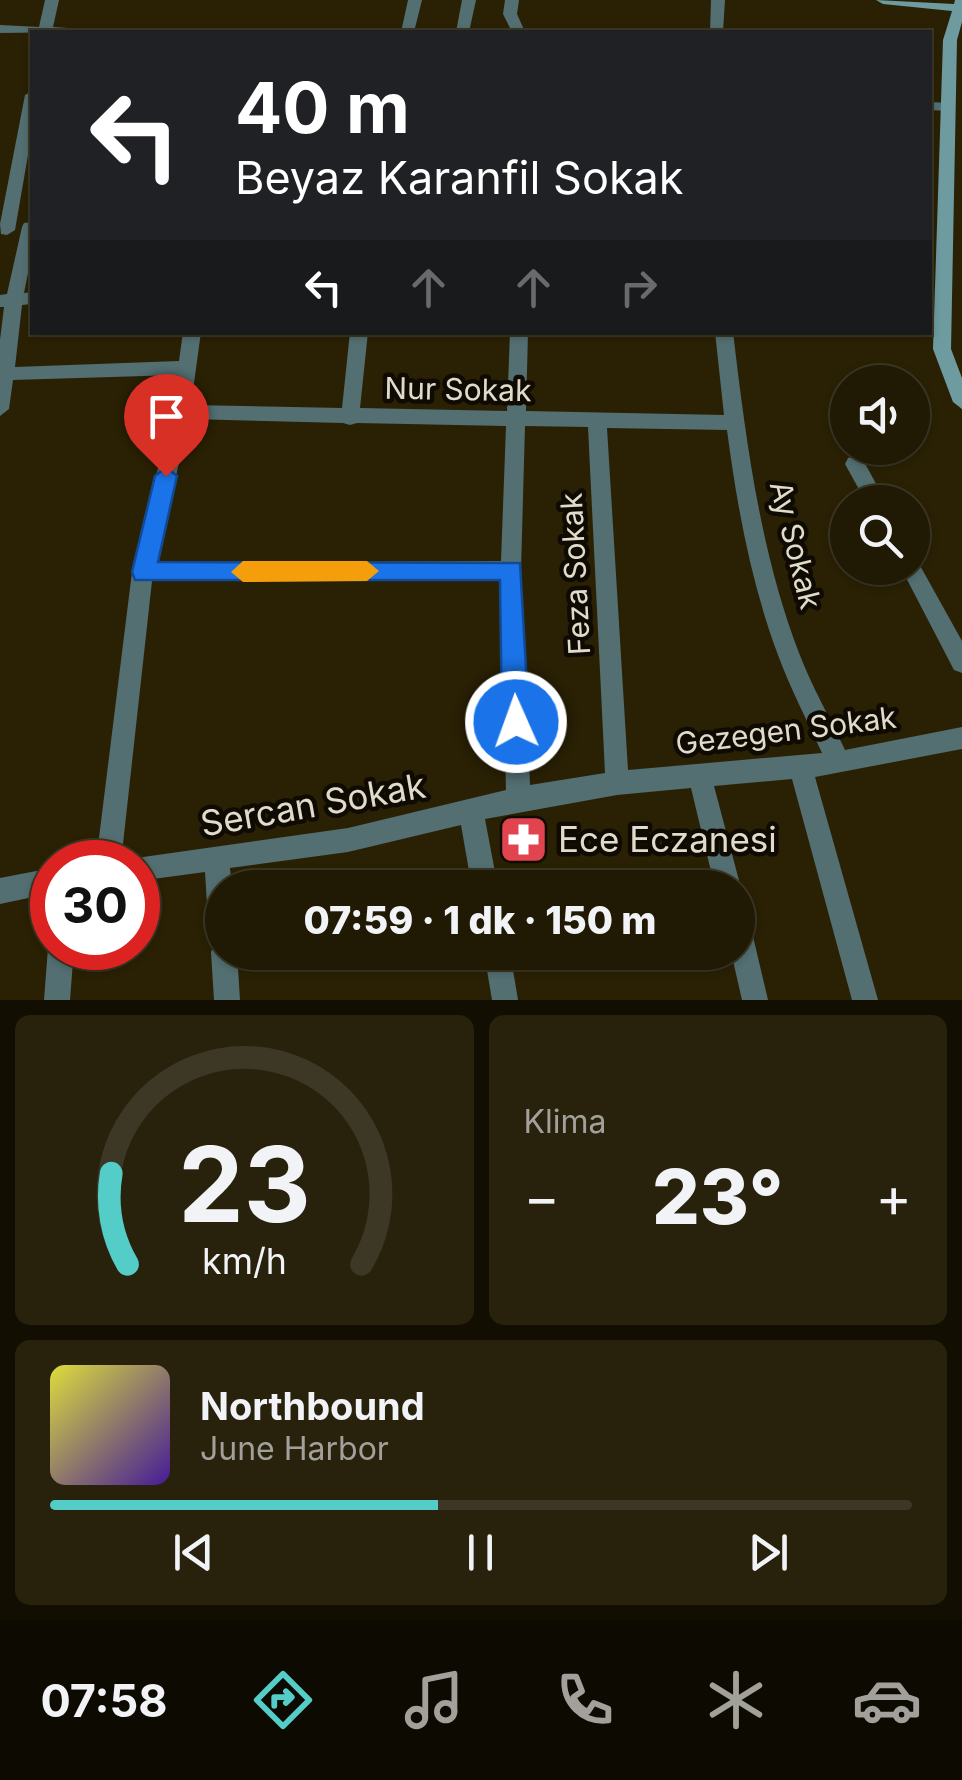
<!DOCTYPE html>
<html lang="tr">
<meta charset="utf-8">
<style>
:root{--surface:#201903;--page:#28220d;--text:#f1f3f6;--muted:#a2a09a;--line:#3d3825;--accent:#54cdc8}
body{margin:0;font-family:Inter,sans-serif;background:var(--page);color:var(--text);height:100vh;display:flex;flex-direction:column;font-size:38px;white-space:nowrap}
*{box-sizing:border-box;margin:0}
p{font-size:32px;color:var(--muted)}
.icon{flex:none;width:55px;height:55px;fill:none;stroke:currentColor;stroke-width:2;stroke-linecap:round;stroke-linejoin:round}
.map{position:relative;height:1000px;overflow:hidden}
.panel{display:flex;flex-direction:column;gap:15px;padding:15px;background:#120e02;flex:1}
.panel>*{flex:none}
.banner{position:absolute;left:30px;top:30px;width:902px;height:305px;border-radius:0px;box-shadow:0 2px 8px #0004,0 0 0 2px var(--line);background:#202124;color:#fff;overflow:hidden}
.fabs{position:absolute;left:830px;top:365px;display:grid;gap:20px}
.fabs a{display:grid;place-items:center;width:100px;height:100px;border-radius:50%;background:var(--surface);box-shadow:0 2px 8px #0004,0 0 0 2px var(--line);font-size:50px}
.speed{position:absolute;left:30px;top:840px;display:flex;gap:20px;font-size:50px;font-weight:700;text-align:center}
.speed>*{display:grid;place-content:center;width:130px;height:130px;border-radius:50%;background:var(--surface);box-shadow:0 2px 8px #0004,0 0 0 2px var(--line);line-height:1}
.speed .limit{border:15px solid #d22;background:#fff;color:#111}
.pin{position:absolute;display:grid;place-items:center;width:85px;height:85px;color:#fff;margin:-102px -42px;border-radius:50% 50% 50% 0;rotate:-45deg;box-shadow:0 0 10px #0007}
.pin .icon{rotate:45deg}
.me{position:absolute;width:110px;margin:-55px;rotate:358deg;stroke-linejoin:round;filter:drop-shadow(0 0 8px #0008)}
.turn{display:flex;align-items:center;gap:35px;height:210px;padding:0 40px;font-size:45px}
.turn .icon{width:130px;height:130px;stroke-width:2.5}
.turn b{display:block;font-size:70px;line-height:85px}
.lanes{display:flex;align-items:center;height:95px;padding:0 40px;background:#0003;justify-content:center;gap:50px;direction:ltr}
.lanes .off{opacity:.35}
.big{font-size:75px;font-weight:800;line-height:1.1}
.panel .widget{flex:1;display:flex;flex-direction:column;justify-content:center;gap:15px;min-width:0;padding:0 35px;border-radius:15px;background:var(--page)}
.panel .dial{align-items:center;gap:0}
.dial svg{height:260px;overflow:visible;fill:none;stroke:var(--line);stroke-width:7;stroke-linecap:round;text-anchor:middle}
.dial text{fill:var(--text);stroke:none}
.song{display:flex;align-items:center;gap:30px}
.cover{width:120px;height:120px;border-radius:15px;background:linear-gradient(135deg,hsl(60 70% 55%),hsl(260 70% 35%))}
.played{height:10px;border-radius:5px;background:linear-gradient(90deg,var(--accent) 45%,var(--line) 45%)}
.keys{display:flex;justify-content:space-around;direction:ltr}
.heat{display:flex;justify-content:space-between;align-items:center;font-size:55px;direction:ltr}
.panel .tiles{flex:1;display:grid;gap:15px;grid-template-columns:1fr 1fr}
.widget:last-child{grid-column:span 2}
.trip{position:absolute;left:205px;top:870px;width:550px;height:100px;border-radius:50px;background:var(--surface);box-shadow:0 2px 8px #0004,0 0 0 2px var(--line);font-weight:800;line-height:100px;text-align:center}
.tab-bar{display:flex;height:160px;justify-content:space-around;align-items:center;background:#0d0a01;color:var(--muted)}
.tab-bar .icon{width:70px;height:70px}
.tab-bar .active{color:var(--accent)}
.tab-bar b{font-size:45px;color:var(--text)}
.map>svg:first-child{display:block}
</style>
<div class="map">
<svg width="962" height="1000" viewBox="0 0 962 1000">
<rect width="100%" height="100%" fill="#2a2104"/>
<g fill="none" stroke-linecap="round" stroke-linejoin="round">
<g fill="#536f72" fill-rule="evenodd">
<path d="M45,0H59L53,27L68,28L74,32L0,33V25L39,27Z"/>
<path d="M408,0H422L414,32H401Z"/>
<path d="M462,0H476L469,32H456Z"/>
<path d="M505,0H519L517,14L525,32H512L503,14Z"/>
<path d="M711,0H725L723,32H710Z"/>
<path d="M32,91V132L15,230L7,235L1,234L0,224L25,95Z"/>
<path d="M930,102L948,103L955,107L948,111L930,110Z"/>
<path d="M32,222V253L24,293L32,292V304L22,305L15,367L179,361L183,332H201L191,405L342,408L350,332H368L360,408L507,411L510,332H528L526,411L724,415L715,332H733C746,441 760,551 799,653C812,687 830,718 845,750L962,727V749L815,777L878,1000H852L792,779L714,786L741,888L738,896V888H715L691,788L617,795L485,819L498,888H472L461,825L348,852L230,868L232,888H222V952H237L240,1000H214L211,952L214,946L209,936L205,872L138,881V862H128L129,859L348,828L506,790L501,579L152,581L121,862H96L132,572L172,412L177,375L13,380L9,409L0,416V340L4,307H0V295L7,294L22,227L24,223ZM189,419L343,423L350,425L357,423L506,426L501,561L156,563ZM525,426L588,427L605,773L530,785L521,570ZM607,428L727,430C737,506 751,583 778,655C790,688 807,720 822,753L628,770Z"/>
<path d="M855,456L862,458L886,502H866L845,464L848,458Z"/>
<path d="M912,559L918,562L962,641V673L954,670L901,568H912Z"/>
<path d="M52,868V893L0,904V878Z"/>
<path d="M738,915L747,919L751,928L768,1000H742L731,952H738Z"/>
<path d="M52,939V948H74L70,1000H44L48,948Z"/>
<path d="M484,952H510L518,1000H492Z"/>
</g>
<path fill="#6e9ba0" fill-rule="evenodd" d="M876,0L954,4L955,0H962V22L957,40L951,349L962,378V409L953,402L933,349L943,40L952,11L883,4Z"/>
</g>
<path fill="#1a73e8" stroke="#114b97" stroke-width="2.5" d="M166,467L177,476L158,562L520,563L529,722L525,731L516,735L506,731L502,722L500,580H135L132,572L155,476Z"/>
<path fill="#f59e0b" d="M243,561H367L379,571L367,581L243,582L231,572Z"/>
<defs>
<symbol id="pharmacy-square" viewBox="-11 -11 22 22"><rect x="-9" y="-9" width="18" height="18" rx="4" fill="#e0444e" stroke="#0f0b02"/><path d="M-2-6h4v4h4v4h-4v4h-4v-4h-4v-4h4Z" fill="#fff"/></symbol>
</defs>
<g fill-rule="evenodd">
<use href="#pharmacy-square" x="496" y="812" width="55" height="55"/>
</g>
<g text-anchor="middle" stroke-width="9" stroke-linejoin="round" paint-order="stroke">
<g font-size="30" fill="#e0dbcb" stroke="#0f0b02">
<text transform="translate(458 390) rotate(1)" y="10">Nur Sokak</text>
<text transform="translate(795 545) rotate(76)" y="10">Ay Sokak</text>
<text transform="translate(576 574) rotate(-93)" y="10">Feza Sokak</text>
<text transform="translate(786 731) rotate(-7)" y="10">Gezegen Sokak</text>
</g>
<g font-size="35" fill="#e0dbcb" stroke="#0f0b02">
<text transform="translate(313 805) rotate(-10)" y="12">Sercan Sokak</text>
</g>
<g font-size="35" fill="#e0dbcb" stroke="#0f0b02" text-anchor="start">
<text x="558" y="852">Ece Eczanesi</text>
</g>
</g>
</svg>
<div class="fabs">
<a><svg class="icon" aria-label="sound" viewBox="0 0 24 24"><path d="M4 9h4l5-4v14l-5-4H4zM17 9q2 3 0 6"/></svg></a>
<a><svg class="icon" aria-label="search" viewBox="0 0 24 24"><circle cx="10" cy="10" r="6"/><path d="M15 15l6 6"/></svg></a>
</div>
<div class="speed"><div class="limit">30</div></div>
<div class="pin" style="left:166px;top:476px;background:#d93025"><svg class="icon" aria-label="arrive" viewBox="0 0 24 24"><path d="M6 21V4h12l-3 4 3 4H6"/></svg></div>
<svg class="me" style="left:516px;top:722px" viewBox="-20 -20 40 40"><circle r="17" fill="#1a73e8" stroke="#fff" stroke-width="3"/><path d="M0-11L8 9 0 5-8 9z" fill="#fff"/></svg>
<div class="trip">07:59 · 1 dk · 150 m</div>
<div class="banner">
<div class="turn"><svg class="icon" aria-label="left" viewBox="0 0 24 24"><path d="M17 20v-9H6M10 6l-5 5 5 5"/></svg><div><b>40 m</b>Beyaz Karanfil Sokak</div></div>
<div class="lanes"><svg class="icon" aria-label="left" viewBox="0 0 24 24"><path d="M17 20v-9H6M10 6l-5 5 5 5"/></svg><svg class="icon off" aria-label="ahead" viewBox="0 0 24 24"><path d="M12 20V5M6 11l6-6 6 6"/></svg><svg class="icon off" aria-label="ahead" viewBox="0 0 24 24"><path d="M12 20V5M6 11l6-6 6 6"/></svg><svg class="icon off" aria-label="right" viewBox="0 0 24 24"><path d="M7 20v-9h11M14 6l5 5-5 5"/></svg></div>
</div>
</div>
<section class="panel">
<div class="tiles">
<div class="widget dial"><svg viewBox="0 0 100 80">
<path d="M14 69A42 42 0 1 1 86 69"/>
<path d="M14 69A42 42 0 0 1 9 41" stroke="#54cdc8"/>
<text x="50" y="56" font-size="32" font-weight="700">23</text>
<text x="50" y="72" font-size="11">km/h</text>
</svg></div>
<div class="widget"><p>Klima</p>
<div class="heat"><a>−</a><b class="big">23°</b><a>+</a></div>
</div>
<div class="widget">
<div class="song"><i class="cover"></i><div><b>Northbound</b><p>June Harbor</p></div></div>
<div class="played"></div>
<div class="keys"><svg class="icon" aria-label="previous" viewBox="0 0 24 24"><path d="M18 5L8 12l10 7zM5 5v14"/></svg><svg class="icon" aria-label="pause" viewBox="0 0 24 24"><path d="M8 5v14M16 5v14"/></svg><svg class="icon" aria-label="next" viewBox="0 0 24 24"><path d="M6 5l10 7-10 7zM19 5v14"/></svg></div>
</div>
</div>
</section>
<nav class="tab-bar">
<b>07:58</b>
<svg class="icon active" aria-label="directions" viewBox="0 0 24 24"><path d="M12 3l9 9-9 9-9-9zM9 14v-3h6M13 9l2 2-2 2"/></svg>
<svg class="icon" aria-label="music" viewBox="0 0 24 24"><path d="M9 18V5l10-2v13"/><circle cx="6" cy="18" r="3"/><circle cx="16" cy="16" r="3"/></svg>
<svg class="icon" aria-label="phone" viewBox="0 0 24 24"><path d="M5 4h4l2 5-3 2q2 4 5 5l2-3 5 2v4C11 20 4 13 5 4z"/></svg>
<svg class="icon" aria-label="climate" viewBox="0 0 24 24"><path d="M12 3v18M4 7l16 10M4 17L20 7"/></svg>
<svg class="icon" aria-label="car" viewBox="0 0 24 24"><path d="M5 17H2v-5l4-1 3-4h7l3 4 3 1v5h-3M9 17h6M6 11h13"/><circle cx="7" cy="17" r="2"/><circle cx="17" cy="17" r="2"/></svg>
</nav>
